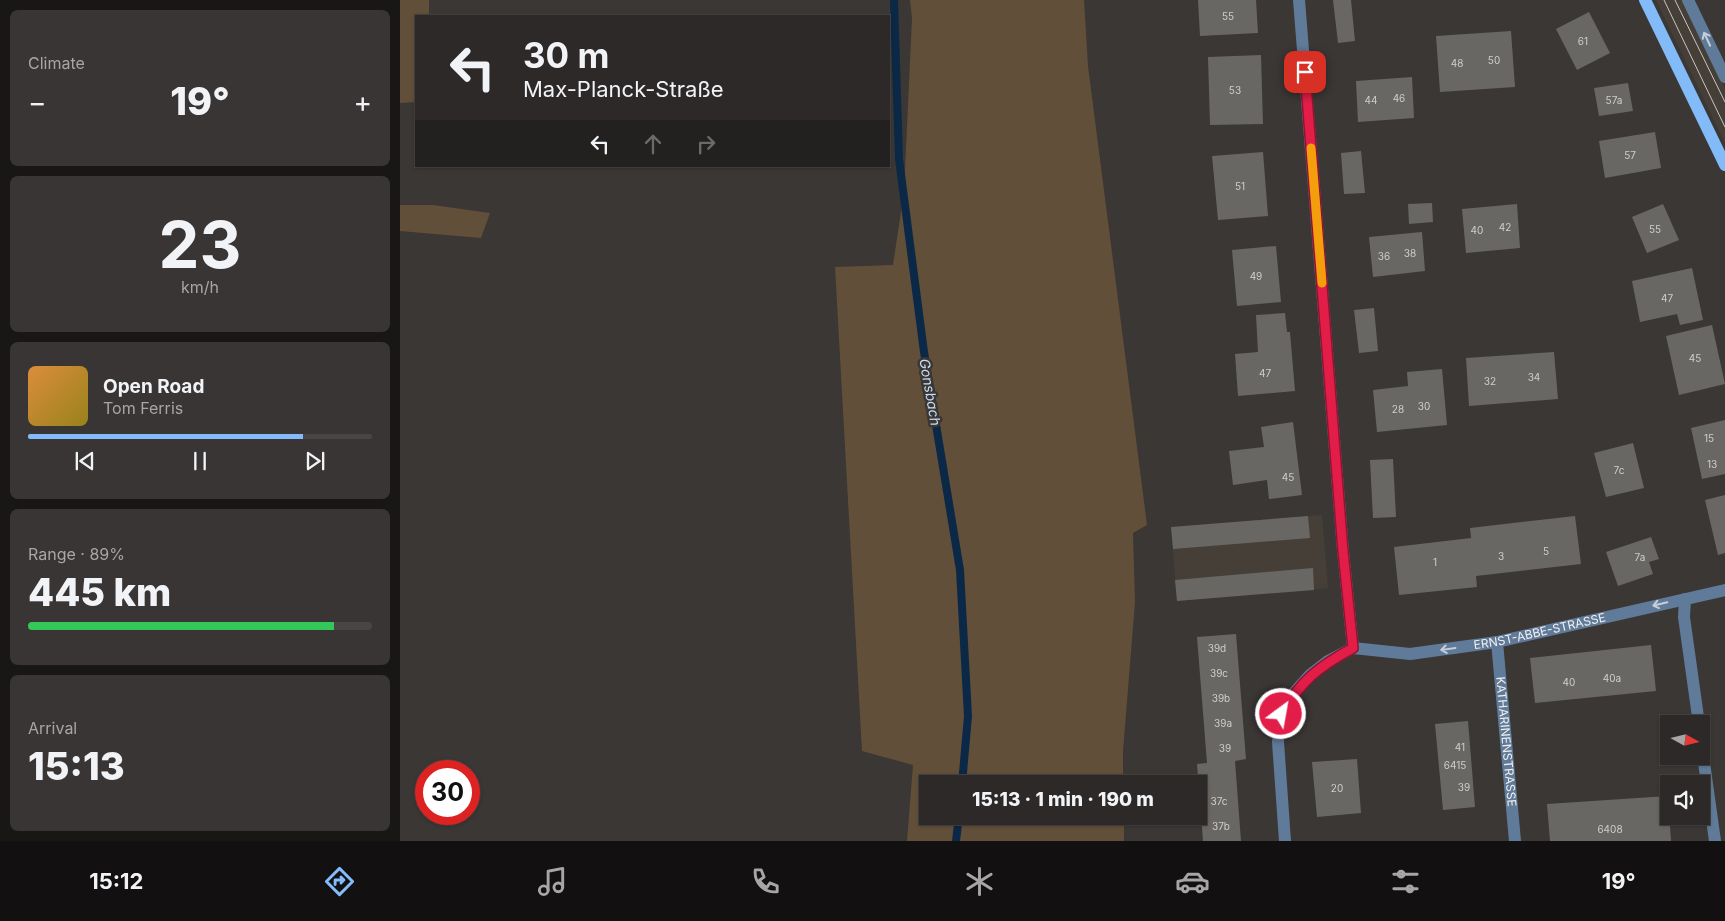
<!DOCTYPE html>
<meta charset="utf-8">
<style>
:root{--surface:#2c2928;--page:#383534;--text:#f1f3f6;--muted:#a6a6a8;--line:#484545;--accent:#84bcfb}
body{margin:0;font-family:Inter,sans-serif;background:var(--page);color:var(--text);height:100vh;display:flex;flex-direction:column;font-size:19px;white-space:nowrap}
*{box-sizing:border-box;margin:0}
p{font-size:16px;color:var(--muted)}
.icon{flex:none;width:28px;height:28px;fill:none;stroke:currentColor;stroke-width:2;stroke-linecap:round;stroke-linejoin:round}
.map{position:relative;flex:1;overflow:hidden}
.sheet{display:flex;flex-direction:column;gap:10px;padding:10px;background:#181716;width:400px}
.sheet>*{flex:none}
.guide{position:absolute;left:15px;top:15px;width:475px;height:152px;border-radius:0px;box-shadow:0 1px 4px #0004,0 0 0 1px var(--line);background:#2c2928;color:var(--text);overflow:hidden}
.needle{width:32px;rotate:98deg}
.buttons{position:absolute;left:1260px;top:715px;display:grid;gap:10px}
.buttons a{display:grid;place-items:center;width:50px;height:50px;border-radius:0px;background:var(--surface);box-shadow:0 1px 4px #0004,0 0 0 1px var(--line);font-size:25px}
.speed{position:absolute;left:15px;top:760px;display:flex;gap:10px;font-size:25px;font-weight:700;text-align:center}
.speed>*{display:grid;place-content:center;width:65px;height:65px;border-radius:50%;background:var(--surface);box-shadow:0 1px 4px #0004,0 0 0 1px var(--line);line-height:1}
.speed .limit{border:8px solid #d22;background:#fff;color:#111}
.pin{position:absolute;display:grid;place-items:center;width:42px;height:42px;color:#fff;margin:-21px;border-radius:10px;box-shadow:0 2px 8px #0006}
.me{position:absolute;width:55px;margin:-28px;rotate:32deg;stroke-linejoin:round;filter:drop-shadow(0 0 4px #0008)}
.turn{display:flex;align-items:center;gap:18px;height:105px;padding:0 25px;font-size:22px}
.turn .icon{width:65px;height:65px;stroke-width:2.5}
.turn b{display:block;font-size:35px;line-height:42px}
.lanes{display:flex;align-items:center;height:48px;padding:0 25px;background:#0003;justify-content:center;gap:25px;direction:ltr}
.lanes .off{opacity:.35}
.big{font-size:38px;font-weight:800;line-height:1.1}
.sheet .widget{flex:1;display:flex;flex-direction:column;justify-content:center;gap:8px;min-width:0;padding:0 18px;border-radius:8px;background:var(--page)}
.sheet .dial{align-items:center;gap:0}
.dial b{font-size:65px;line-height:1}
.song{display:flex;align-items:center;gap:15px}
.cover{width:60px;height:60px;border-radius:8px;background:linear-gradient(135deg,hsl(30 70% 55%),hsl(50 70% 35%))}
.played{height:5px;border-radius:2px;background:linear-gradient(90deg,var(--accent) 80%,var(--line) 80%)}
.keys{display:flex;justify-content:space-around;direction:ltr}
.heat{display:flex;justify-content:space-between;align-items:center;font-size:28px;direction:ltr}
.charge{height:8px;border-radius:4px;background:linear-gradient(90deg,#34c759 89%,var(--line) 0)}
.trip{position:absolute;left:519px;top:775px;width:288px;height:50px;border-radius:0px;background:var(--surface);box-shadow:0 1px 4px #0004,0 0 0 1px var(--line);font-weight:800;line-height:50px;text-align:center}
.tabs{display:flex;height:80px;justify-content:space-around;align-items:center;background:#121010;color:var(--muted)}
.tabs .icon{width:35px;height:35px}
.tabs .selected{color:var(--accent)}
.tabs b{font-size:22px;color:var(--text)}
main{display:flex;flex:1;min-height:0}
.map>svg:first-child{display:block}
</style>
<main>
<section class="sheet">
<div class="widget"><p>Climate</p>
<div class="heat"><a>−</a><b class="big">19°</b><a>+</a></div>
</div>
<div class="widget dial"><b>23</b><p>km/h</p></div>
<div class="widget">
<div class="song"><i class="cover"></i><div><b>Open Road</b><p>Tom Ferris</p></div></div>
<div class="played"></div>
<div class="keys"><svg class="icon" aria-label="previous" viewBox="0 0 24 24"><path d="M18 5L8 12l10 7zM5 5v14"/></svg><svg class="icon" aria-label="pause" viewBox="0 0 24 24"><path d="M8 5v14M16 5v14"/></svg><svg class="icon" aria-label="next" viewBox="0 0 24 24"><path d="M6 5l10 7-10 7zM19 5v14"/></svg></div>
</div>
<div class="widget"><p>Range · 89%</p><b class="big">445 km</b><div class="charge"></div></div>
<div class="widget"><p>Arrival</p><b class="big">15:13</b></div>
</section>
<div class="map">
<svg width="1325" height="841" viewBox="0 0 1325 841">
<rect width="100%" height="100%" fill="#3a3735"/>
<g fill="#463f38">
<path d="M1256,0H1283L1325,88V143Z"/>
<path d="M922,515L928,588L777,601L771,527Z"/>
</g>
<g fill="#624f3a">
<path d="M0,0H29V16H16V102L0,103Z"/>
<path d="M510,0H684L688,66L747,525L733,533L735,602L723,751V784H528V816H724V841H507L513,765L462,751L435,267L493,265L504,192L512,18Z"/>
<path d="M0,205H33L90,213L81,238L0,231Z"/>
</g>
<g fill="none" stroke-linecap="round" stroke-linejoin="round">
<g stroke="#0b2947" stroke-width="8">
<path d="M494,0L499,159L524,352L560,570L568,716L562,784"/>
<path d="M556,841L559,816"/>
</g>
</g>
<g fill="#696764">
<path d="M798,0H856L858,33L800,36Z"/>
<path d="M933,0H951L955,41L938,43Z"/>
<path d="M1189,12L1210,53L1177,70L1156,29Z"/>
<path d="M1111,31L1115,87L1040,92L1036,36Z"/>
<path d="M861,55L863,124L810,125L808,57Z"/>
<path d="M1012,77L1014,118L958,122L956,81Z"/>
<path d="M1228,83L1233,111L1199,116L1194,88Z"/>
<path d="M1255,132L1261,168L1205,178L1199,141Z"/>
<path d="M961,151L965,193L944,194L941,153Z"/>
<path d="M863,152L868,216L818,220L812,156Z"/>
<path d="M1032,203L1033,222L1009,224L1008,204Z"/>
<path d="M1117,204L1120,248L1066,253L1062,209Z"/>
<path d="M1263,204L1279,240L1247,253L1232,217Z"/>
<path d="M1022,232L1025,271L973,277L969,237Z"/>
<path d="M876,246L881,302L837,306L832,250Z"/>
<path d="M1292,268L1303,320L1280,325L1277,314L1240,322L1232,281Z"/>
<path d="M974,308L978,351L959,353L954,310Z"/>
<path d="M885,313L887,332H890L895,391L838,396L835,354L858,352L856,315Z"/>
<path d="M1312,325L1325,384L1279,395L1266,336Z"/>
<path d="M1154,352L1158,399L1069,406L1066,358Z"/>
<path d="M1042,369L1047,425L977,432L973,390L1008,386L1007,372Z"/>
<path d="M1325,420V474L1302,479L1291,428Z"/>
<path d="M893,422L902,495L869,499L867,480L833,485L829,451L864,447L861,427Z"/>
<path d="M1233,443L1244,488L1206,497L1194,453Z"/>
<path d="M993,459L996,517L973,518L970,460Z"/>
<path d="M1325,495V553L1318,555L1305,500Z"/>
<path d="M908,516L910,538L773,549L771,527Z"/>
<path d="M1175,516L1181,564L1076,576L1077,587L999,595L994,547L1071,538L1070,528Z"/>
<path d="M1251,537L1259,559L1249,562L1253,574L1218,586L1206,552Z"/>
<path d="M913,568L914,590L777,601L775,580Z"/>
<path d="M836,634L846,759L835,761L841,841H803L797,764L807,763L797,637Z"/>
<path d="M1251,645L1256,691L1135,703L1130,658Z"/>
<path d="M1068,721L1075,807L1043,810L1035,724Z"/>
<path d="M957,759L961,813L917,817L912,762Z"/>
<path d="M1268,796L1271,841H1150L1147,804Z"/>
</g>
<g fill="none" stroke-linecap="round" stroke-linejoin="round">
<g stroke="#607a99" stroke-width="12">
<path d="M1288,0L1325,77"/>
<path d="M1285,599L1284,617L1299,724"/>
<path id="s1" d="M1097,642L1115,841"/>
<path id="s2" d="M953,648L1010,654L1097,642L1325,590"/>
<path d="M1301,741L1315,841"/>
<path d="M885,841L878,742L881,714L893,694L910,675L928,661L953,648L943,551L899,0"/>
</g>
<path stroke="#83bbf9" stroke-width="12" d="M1245,0L1325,165"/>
<g stroke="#c9c6c5" stroke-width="1">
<path d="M1264,0L1325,127"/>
<path d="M1275,0L1325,102"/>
</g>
</g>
<defs><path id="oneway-shaft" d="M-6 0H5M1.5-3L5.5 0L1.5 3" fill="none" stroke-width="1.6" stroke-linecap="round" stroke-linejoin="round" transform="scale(1.25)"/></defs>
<g stroke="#c6cdd5">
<use href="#oneway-shaft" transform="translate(1307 39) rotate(-115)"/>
<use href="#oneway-shaft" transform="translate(1260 604) rotate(167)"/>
<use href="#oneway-shaft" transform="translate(1048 649) rotate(172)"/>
</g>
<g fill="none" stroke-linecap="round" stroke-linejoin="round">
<defs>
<path id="route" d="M881,714C902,680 918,667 953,648L943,551L905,72"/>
</defs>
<use href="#route" stroke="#92132f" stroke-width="12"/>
<use href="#route" stroke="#e11d48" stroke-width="9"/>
<path stroke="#f59e0b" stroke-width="9" d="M911,148L922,283"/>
</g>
<g text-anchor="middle" stroke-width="5" stroke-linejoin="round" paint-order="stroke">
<g font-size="10" fill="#d0cecc">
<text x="828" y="20">55</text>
<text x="1183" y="45">61</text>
<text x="1094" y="64">50</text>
<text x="1057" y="67">48</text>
<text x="835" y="94">53</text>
<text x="999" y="102">46</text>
<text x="971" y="104">44</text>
<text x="1214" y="104">57a</text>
<text x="1230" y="159">57</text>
<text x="840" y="190">51</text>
<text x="1105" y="231">42</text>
<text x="1255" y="233">55</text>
<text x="1077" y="234">40</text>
<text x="1010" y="257">38</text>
<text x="984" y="260">36</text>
<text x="856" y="280">49</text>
<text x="1267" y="302">47</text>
<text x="1295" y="362">45</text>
<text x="865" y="377">47</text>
<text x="1134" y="381">34</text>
<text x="1090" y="385">32</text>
<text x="1024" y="410">30</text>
<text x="998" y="413">28</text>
<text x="1309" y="442">15</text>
<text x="1312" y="468">13</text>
<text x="1219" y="474">7c</text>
<text x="888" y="481">45</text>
<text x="1146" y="555">5</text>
<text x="1101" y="560">3</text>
<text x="1240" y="561">7a</text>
<text x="1035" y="566">1</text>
<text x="817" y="652">39d</text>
<text x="819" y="677">39c</text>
<text x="1212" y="682">40a</text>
<text x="1169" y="686">40</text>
<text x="821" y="702">39b</text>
<text x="823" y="727">39a</text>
<text x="1060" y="751">41</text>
<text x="825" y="752">39</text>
<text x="1055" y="769">6415</text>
<text x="1064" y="791">39</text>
<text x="937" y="792">20</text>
<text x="819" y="805">37c</text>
<text x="821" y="830">37b</text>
<text x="1210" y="833">6408</text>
</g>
<g font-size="12" fill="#f2f0ef" stroke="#3a3735">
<text dy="4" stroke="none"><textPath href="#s2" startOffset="189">ERNST-ABBE-STRASSE</textPath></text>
<text dy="4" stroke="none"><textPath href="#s1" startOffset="100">KATHARINENSTRASSE</textPath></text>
</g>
<g font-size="14" font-style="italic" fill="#c9ddf4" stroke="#3a3735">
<text transform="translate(530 392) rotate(80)" y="5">Gonsbach</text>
</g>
</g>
</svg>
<div class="buttons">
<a><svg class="needle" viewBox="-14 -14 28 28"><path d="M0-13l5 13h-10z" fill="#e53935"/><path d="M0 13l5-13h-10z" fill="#a6a6a8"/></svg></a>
<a><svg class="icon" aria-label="sound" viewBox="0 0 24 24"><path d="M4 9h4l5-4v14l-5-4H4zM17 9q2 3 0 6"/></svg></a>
</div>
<div class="speed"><div class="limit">30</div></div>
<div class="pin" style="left:905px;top:72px;background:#d93025"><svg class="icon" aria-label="arrive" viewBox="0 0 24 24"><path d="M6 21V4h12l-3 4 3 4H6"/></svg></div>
<svg class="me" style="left:881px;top:714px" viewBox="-20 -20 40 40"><circle r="17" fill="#e11d48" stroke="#fff" stroke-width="3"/><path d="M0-11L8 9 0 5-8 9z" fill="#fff"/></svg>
<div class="trip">15:13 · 1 min · 190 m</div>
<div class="guide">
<div class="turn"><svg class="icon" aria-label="left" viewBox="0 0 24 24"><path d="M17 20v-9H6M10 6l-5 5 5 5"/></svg><div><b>30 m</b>Max-Planck-Straße</div></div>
<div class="lanes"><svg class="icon" aria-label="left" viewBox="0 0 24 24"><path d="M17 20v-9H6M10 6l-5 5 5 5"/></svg><svg class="icon off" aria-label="ahead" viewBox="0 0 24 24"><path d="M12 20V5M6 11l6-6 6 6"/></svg><svg class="icon off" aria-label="right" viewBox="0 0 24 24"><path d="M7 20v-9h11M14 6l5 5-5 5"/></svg></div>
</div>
</div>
</main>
<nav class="tabs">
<b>15:12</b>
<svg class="icon selected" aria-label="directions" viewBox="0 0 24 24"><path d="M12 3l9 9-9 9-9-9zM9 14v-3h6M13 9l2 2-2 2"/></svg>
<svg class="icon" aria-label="music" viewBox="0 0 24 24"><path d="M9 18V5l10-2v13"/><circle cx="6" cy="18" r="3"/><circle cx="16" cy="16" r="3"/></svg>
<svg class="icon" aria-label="phone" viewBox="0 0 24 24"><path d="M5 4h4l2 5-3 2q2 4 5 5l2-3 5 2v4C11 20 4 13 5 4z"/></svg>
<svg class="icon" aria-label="climate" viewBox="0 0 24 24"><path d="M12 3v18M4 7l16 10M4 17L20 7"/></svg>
<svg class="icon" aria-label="car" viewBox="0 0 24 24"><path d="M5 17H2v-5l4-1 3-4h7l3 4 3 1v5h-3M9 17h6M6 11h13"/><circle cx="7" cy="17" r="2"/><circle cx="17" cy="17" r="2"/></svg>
<svg class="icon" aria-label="filters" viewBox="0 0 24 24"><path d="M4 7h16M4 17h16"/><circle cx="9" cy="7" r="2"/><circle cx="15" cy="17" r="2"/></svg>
<b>19°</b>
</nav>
